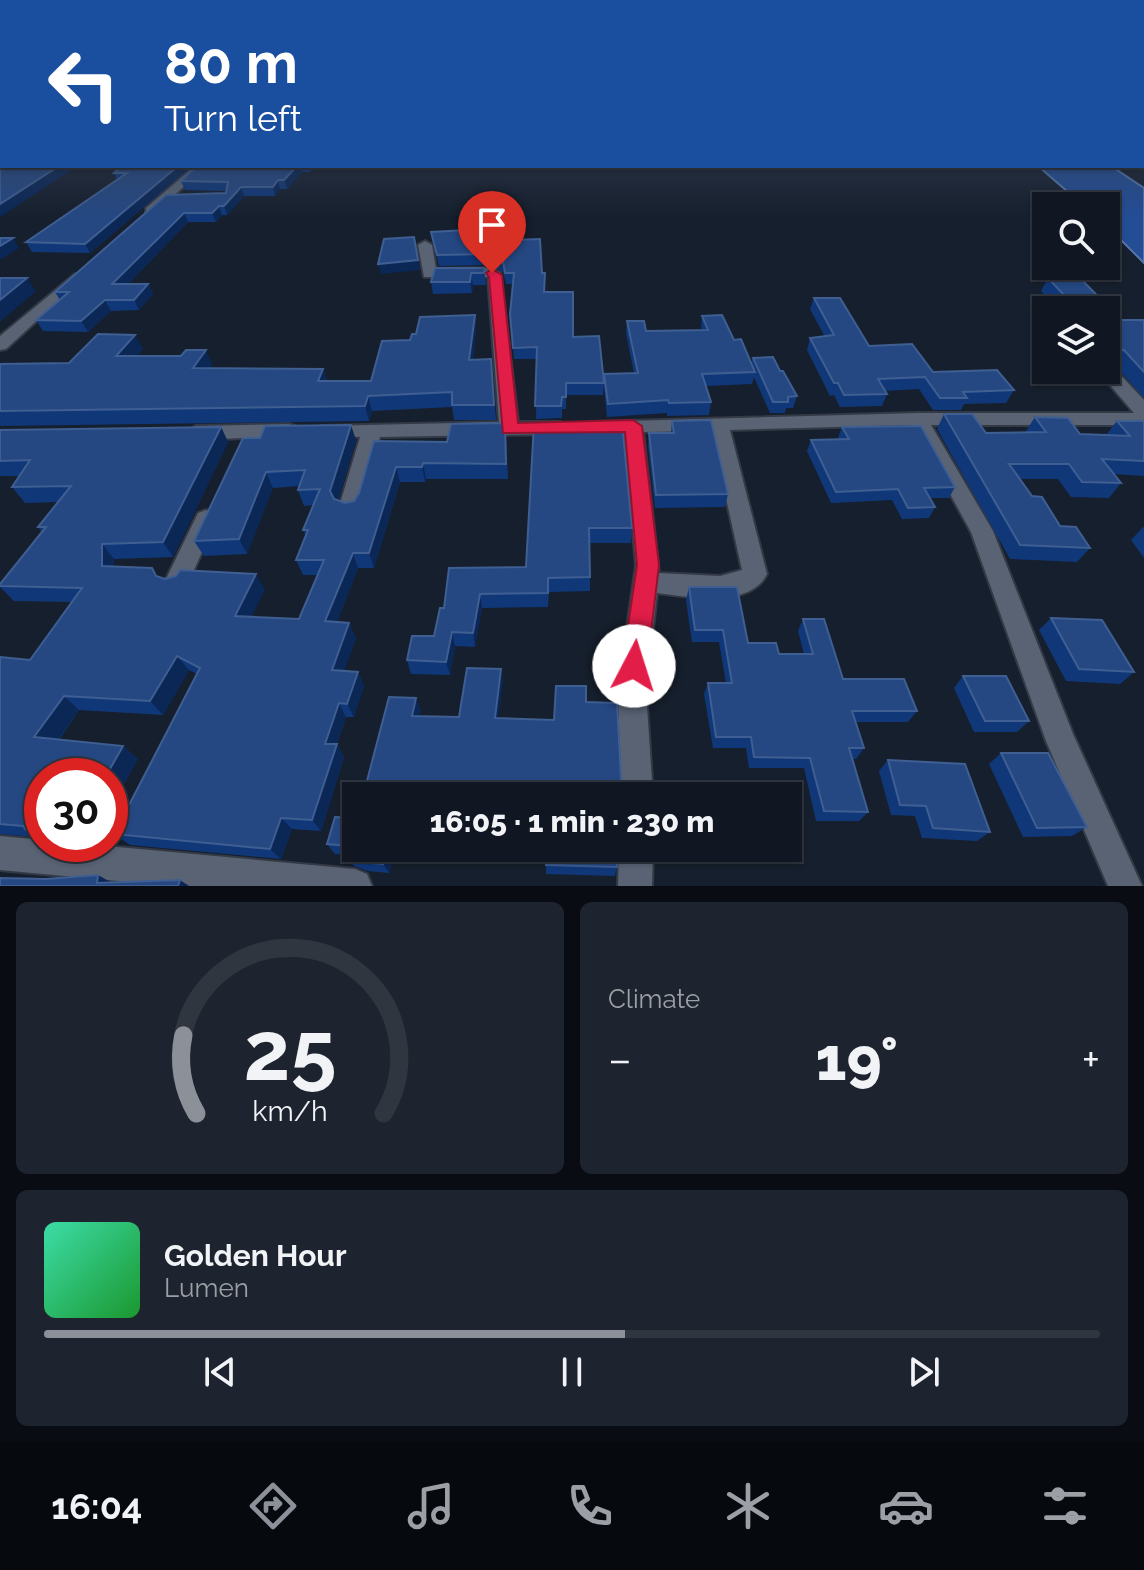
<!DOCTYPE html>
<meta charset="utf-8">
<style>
:root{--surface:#101722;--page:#1e242f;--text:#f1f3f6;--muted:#9c9fa5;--line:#303640;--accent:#8c9099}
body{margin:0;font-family:Raleway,sans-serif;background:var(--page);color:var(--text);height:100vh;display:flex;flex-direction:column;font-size:30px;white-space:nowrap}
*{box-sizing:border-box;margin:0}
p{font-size:26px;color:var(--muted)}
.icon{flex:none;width:44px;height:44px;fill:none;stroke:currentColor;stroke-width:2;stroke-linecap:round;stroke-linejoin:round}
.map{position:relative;height:886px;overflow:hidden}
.side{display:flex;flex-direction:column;gap:16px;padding:16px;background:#090d13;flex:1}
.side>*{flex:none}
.top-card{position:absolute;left:0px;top:0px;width:1144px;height:168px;box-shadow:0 2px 6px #0004,0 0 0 2px var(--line);background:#1a4fa0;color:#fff;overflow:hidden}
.controls{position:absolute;left:1032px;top:192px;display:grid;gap:16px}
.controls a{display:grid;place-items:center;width:88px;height:88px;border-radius:0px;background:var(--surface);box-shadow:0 2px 6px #0004,0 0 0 2px var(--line);font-size:40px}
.speed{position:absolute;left:24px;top:758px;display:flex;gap:16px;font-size:40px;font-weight:700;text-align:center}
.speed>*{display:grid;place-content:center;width:104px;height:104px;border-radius:50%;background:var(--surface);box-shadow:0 2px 6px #0004,0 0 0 2px var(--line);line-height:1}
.speed .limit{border:12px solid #d22;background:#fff;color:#111}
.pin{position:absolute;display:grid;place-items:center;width:68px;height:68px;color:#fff;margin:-82px -34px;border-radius:50% 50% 50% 0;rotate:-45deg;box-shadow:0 0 8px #0007}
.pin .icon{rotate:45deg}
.me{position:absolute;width:88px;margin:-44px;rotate:5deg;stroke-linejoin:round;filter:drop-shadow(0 0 6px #0008)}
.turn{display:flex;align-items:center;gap:28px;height:168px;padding:0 32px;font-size:36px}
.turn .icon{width:104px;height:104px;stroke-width:2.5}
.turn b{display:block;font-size:56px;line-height:68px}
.big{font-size:60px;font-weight:800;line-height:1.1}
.side .tile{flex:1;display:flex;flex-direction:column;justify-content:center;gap:12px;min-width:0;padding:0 28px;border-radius:12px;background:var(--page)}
.side .dial{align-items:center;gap:0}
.dial svg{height:208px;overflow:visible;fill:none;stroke:var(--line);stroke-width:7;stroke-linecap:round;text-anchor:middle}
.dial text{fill:var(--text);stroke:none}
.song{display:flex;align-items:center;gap:24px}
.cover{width:96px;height:96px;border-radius:12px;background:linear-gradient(135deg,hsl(160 70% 55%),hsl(130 70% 35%))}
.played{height:8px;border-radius:4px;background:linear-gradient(90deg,var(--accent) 55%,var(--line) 55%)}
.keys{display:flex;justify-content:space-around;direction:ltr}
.heat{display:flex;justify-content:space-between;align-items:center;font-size:44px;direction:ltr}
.side .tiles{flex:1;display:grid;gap:16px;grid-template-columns:1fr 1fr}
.tile:last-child{grid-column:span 2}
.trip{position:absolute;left:342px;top:782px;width:460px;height:80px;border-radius:0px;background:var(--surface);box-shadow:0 2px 6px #0004,0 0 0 2px var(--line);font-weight:800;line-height:80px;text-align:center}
.dock{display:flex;height:128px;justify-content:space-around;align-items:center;background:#06090e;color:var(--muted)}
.dock .icon{width:56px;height:56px}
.dock .current{color:var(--accent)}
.dock b{font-size:36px;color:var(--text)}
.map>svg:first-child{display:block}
</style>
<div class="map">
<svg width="1144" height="886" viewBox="0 0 1144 886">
<rect width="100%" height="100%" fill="#161f2d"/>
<path fill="#234d95" stroke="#5675ab" stroke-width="2" d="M1038,166H1111L1144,188V263L1106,225V206H1084Z"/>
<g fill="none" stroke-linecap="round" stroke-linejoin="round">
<defs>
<g id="minor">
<path d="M195,166H206L154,214H146V208Z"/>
<path d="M425,241L432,245L436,269L489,268L500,272L518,422H560L570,428L560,434L380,437L361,507L358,513L350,515L342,513L339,507L360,437L321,436L318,431L321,426L499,422L488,277H424L418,245Z"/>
<path d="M75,274L80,275V281L6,349L0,350V336Z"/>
<path d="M1106,365L1112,366L1144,400V425H931L993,531L1073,734L1142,886H1108L1046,741L971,532L912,425L730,430L767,574C750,609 688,597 657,593L646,691L653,796H621L618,691L636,565L624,433L589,432L586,427L589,422L918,413H1134L1097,370H1106ZM711,431L742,570L720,576L659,573L643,432Z"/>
<path d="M288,424L295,426L298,431L295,436L196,440L186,433L196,426Z"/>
<path d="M206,510L214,513L217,519L189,581L186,588L177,591L168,588L165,581L198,513Z"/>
<path d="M0,836L42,840V844H85L355,869L367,874L372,886H172L0,870Z"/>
<path d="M619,848H653L652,886H618Z"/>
</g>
</defs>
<use href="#minor" stroke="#333945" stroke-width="4"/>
<use href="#minor" fill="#596374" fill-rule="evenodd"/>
</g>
<g fill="#103879">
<path d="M192,166L90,253L32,252L26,242L117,180L114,173Z"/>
<path d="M197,166H315L310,172H302L287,189H280L275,196H244L227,215H222L216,222H188L128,284H148L153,294L139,310L111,311L88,332L43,331L36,320L60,300L55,292L166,195L226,193V191L185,190L181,181Z"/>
<path d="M431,232L468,242L542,273H545V292L604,383L603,395H566V409H562V418L536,419L537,359H514L510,314L513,284H506L503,272L489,265L439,266Z"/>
<path d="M484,268L486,285H473L472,293L433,294L431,282Z"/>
<path d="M1048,278L1081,279L1121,320H1144V398L1114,364L1106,363V310H1058L1041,291Z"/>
<path d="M814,298L869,346L933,372L1014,390L1006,403L964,404L961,410H933L919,389L885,391L887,394L882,406L840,407L834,395L830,396L807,350L810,338L825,337L810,309Z"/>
<path d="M475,315L476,330L473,360L491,359L496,420H454L452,407L372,411L369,421L0,426V364L69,363L143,349L137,356L212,364L210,368L323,369L327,381H371L416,334Z"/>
<path d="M702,316L734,340L751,363L753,358L780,371L797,396L793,408H786L785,413H770L754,377L752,384L706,386L711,402L709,415L667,416V413L607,417L604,387V374L634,373L626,333L627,321L646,331L701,330Z"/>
<path d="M944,414L986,433H1027L1026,431L1035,417L1080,434L1106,435L1117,421H1144V476L1114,474L1121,483L1109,498L1071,497L1058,479H1019L1032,496L1060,526L1090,548L1077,562L1010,559L937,429Z"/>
<path d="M672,421L728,494L725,507L655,508L648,446L649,433H671Z"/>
<path d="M611,422L632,528L631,543H590V591L549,592L548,607L482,608L475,647L455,646L450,675L411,674L407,660L434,636L444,608L526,567L610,426Z"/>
<path d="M221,427L228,442L173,557L114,559V566L165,579L265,589L251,617L299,619L318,575H303L296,560L306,536L303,530L313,505L304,506L298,490L299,486L273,488L247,554L204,556L194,541L243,438L356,440L338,500L345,503L354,501L359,493L374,441L447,442L506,438L508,479H426L425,482H400L374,568H358L337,622L349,623L356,638L344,671L358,672L364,686L354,717H346L337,744L344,757L321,831L292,829L281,859L130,845L114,834L197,674L189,670L163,715L79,710L59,740L123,746L138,759L110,808V776H42V839L37,837L0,834V657L30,660L72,602L14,601L0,587V584L42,532L38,527L58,502L25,503L12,487L20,476H0V430Z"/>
<path d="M842,427L955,487L949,498H930L935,507L929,518L902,519L892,500L831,503L807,451L811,440L839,439L838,438Z"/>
<path d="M1143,527H1144V558L1131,540Z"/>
<path d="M689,587L748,643L779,654H804L798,631L803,619L843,679L917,711L908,722H856L864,748L856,759H852L868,812L859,821H816L804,768H749L746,748H713L704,694L708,683H726L719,642H692L686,600Z"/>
<path d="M1051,618L1134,672L1120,684L1066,681L1039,630Z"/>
<path d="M963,676L1029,721L1017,732H974L954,688Z"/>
<path d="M1001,753L1087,827L1072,836L1023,837L989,764Z"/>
<path d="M888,760L990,832L977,841L922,838L915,816L891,815L879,771Z"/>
<path d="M327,844L395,848L389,873L368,871L354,866L346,857L347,855L335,854Z"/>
<path d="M428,848H617V867L615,876L546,874V857L480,854L479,861L432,859Z"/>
</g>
<g fill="#0a2756">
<path d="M2,156V166H5L0,169V157Z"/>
<path d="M59,166H77L0,217V204Z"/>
<path d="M178,166H192L90,253L85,244Z"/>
<path d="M297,166H300L302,172L287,189L284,180Z"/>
<path d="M278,180L280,189L275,196L273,187Z"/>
<path d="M241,187L244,196L227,215L224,206Z"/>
<path d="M219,206L222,215L216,222L212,213Z"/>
<path d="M184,213L188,222L118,294L112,284Z"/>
<path d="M13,238L19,248L0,260V246Z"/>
<path d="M418,260L420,270L381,274L378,264Z"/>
<path d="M471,273L473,285L472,293L470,282Z"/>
<path d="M27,278L36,291L0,322V300Z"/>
<path d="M148,284L153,294L139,310L134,300Z"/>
<path d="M105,300L111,311L88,332L81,321Z"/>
<path d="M475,315L476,330L471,375L469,360Z"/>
<path d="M135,335L143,349L124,371L116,356Z"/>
<path d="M206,350L212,364L200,383L193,368Z"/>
<path d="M323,369L328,384L318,381Z"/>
<path d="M368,396L372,411L369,421L365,406Z"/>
<path d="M351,425L356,440L336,506L330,491Z"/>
<path d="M221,427L228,442L173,557L163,542Z"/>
<path d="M423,463L426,479L425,482L422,467Z"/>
<path d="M396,467L400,482L374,568L369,553Z"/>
<path d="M266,472L273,488L247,554L239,539Z"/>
<path d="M102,544L114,559V581L102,566Z"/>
<path d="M353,553L358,568L332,636L325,621Z"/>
<path d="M256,574L265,589L245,630L235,616Z"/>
<path d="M480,594L482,608L475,647L473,633Z"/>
<path d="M349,623L356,638L340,684L332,670Z"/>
<path d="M452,632L455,646L450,675L446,662Z"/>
<path d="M177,656L189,670L163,715L150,701Z"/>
<path d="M501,669L503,681L497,730L495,718Z"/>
<path d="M358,672L364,686L354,717L347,704Z"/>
<path d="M64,696L79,710L51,750L34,737Z"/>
<path d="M416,698L421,710L417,728L412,716Z"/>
<path d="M339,703L346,717L337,744L344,757L321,831L312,820L325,744Z"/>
<path d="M123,746L138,759L110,808V776H106Z"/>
<path d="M281,818L292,829L281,859L270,849Z"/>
<path d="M387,848H395L389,873L383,864Z"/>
<path d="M476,848H478L480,854L479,861L476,852Z"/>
<path d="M98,875L114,884L97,883Z"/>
<path d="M180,880L189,886H178Z"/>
</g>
<g fill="#254883" stroke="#3f5e91" stroke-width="2">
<path d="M2,128V156L0,157V129Z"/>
<path d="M8,166H59L0,204V170Z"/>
<path d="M122,166H178L85,244L26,242L127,173H114Z"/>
<path d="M197,166H297L284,180H278L273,187H241L224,206H219L212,213H184L112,284H148L134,300H105L81,321L36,320L69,292H55L166,195L226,193L228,182L181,181Z"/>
<path d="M467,230V242H469L540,239L542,273H545L544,292H573V337L599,336L604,383H566V397H562L561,406H535L537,347L513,348L510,314L514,273H505L503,261L488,254L437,255L431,232Z"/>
<path d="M414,237L418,260L378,264L384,239Z"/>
<path d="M0,238H13L0,246Z"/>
<path d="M435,268H484V273H471L470,282H431Z"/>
<path d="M0,278H27L0,300Z"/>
<path d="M1048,278L1081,279L1121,320H1144V372L1124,350L1114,349L1106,340V310H1078Z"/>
<path d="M814,298H840L869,346L912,344L933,372L997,370L1014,390L963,392L967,398H940L925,377L878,379L887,394L844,395L838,383H834L810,338L834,335Z"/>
<path d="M475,315L469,360L491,359L494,405H452V392L368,396L365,406L0,411V364L69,363L98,334L135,335L116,356H181L186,350H206L193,368L323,369L318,381H371L382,341L410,340L412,334H416L420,317Z"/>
<path d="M722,315L734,340L741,339L755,372L702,374L711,402L669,403L668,400L608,404L604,374L638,373L627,321H644L646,331L708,330L702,316Z"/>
<path d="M773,357L780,371H783L797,396L788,397V402H773L753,358Z"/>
<path d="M944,414H972L986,433L1046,432L1035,417L1068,418L1080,434L1130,436L1117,421H1144V461L1102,459L1121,483L1082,482L1069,464H1009L1032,496L1042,497L1060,526L1076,527L1090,548L1020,545Z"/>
<path d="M711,420L728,494L656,495L649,433H674L672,421Z"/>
<path d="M611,422H622L632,528H589L590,577L548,578V593L480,594L473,633L452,632L446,662L407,660L412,636H434L440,608H444L449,568L526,567L534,423L611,426Z"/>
<path d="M505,423L506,464L423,463L422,467H396L369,553H353L325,621L349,623L332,670L358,672L347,704L339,703L325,744H337L312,820L281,818L270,849L114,834L200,668L177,656L150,701L64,696L34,737L123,746L106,776H42V830H26L23,826L0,824V657L30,660L82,588L0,586V584L46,527H38L71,486L12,487L30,460L0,461V430L221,427L163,542L102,544V566L152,568L156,576L165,579L176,576L180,570L256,574L235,616L299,619L324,560H296L308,530H303L320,489L298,490L305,470L266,472L239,539L194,541L243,438H260L265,426L351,425L330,491L334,499L345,503L354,501L359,493L374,441L447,442L451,424Z"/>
<path d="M921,426L955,487L924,488L935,507L908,508L898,489L836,492L811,440L849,439L842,427Z"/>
<path d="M689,587H737L748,643H776L779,654H813L803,619H824L843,679H904L917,711H852L864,748H849L868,812L824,811L810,758L754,757L751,737H716L708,683H732L723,630H695Z"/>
<path d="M1051,618L1102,620L1134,672L1079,669Z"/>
<path d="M467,668L501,669L495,718L554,720L556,686H586V702L617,703L622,796H363L389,697L416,698L412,716L459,717Z"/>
<path d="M963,676H1006L1029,721H985Z"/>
<path d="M1001,753H1048L1087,827L1037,828Z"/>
<path d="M888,760L965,764L990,832L933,828L926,806L900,805Z"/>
<path d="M335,817L356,818V848H387L383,864L361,862L346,857L349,846L327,844Z"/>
<path d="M428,848H476V852L428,849Z"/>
<path d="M547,848H617V867L546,865Z"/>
<path d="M98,875L97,883L180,880L178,886H0V878L46,879Z"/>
</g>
<linearGradient id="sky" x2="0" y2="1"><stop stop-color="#0c1119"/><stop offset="0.43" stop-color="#364257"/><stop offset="1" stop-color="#364257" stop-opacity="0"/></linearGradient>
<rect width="1144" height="218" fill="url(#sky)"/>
<path fill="#e11d48" stroke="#92132f" stroke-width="2" d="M492,269L502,275L518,423L633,420L642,426L659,565L647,666L643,675L634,678L625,675L622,666L637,565L625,432L503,433L489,277L486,273Z"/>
</svg>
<div class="controls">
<a><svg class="icon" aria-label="search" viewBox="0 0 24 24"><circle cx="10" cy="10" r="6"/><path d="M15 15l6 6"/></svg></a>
<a><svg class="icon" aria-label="layers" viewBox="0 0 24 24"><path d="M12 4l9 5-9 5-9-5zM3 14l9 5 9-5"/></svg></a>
</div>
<div class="speed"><div class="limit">30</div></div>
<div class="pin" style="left:492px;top:273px;background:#d93025"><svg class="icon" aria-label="arrive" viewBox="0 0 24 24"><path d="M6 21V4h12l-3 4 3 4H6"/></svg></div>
<svg class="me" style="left:634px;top:666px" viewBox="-20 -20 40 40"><circle r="19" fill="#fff"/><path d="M0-13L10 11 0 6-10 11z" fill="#e11d48"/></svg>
<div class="trip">16:05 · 1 min · 230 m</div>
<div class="top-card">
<div class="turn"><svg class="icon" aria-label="left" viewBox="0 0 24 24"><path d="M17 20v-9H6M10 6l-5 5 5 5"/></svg><div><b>80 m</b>Turn left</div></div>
</div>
</div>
<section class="side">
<div class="tiles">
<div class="tile dial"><svg viewBox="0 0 100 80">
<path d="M14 69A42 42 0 1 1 86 69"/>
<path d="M14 69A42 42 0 0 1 9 39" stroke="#8c9099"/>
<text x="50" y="56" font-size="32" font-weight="700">25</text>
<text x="50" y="72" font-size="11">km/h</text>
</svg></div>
<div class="tile"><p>Climate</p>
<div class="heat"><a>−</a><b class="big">19°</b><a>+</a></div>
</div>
<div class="tile">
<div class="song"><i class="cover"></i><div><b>Golden Hour</b><p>Lumen</p></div></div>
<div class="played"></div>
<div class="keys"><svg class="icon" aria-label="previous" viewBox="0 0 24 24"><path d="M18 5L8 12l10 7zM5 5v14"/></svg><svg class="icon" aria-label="pause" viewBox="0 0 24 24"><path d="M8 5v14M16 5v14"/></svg><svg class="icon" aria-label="next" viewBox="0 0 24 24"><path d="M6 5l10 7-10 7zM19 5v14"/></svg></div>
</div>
</div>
</section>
<nav class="dock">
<b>16:04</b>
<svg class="icon current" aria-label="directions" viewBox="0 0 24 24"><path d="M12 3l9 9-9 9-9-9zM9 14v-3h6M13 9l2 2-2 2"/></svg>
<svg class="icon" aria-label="music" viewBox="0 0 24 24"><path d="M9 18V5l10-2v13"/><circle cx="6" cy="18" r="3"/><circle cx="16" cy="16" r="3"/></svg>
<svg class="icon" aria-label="phone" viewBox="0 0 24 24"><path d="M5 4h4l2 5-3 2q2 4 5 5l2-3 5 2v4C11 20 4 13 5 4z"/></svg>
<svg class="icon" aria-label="climate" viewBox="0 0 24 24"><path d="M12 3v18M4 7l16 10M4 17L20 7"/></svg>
<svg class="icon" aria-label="car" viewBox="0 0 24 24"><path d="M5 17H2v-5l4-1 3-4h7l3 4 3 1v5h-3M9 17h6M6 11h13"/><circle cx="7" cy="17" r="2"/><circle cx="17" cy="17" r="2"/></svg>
<svg class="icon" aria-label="filters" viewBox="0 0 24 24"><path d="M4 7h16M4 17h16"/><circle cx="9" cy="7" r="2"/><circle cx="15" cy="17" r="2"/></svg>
</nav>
